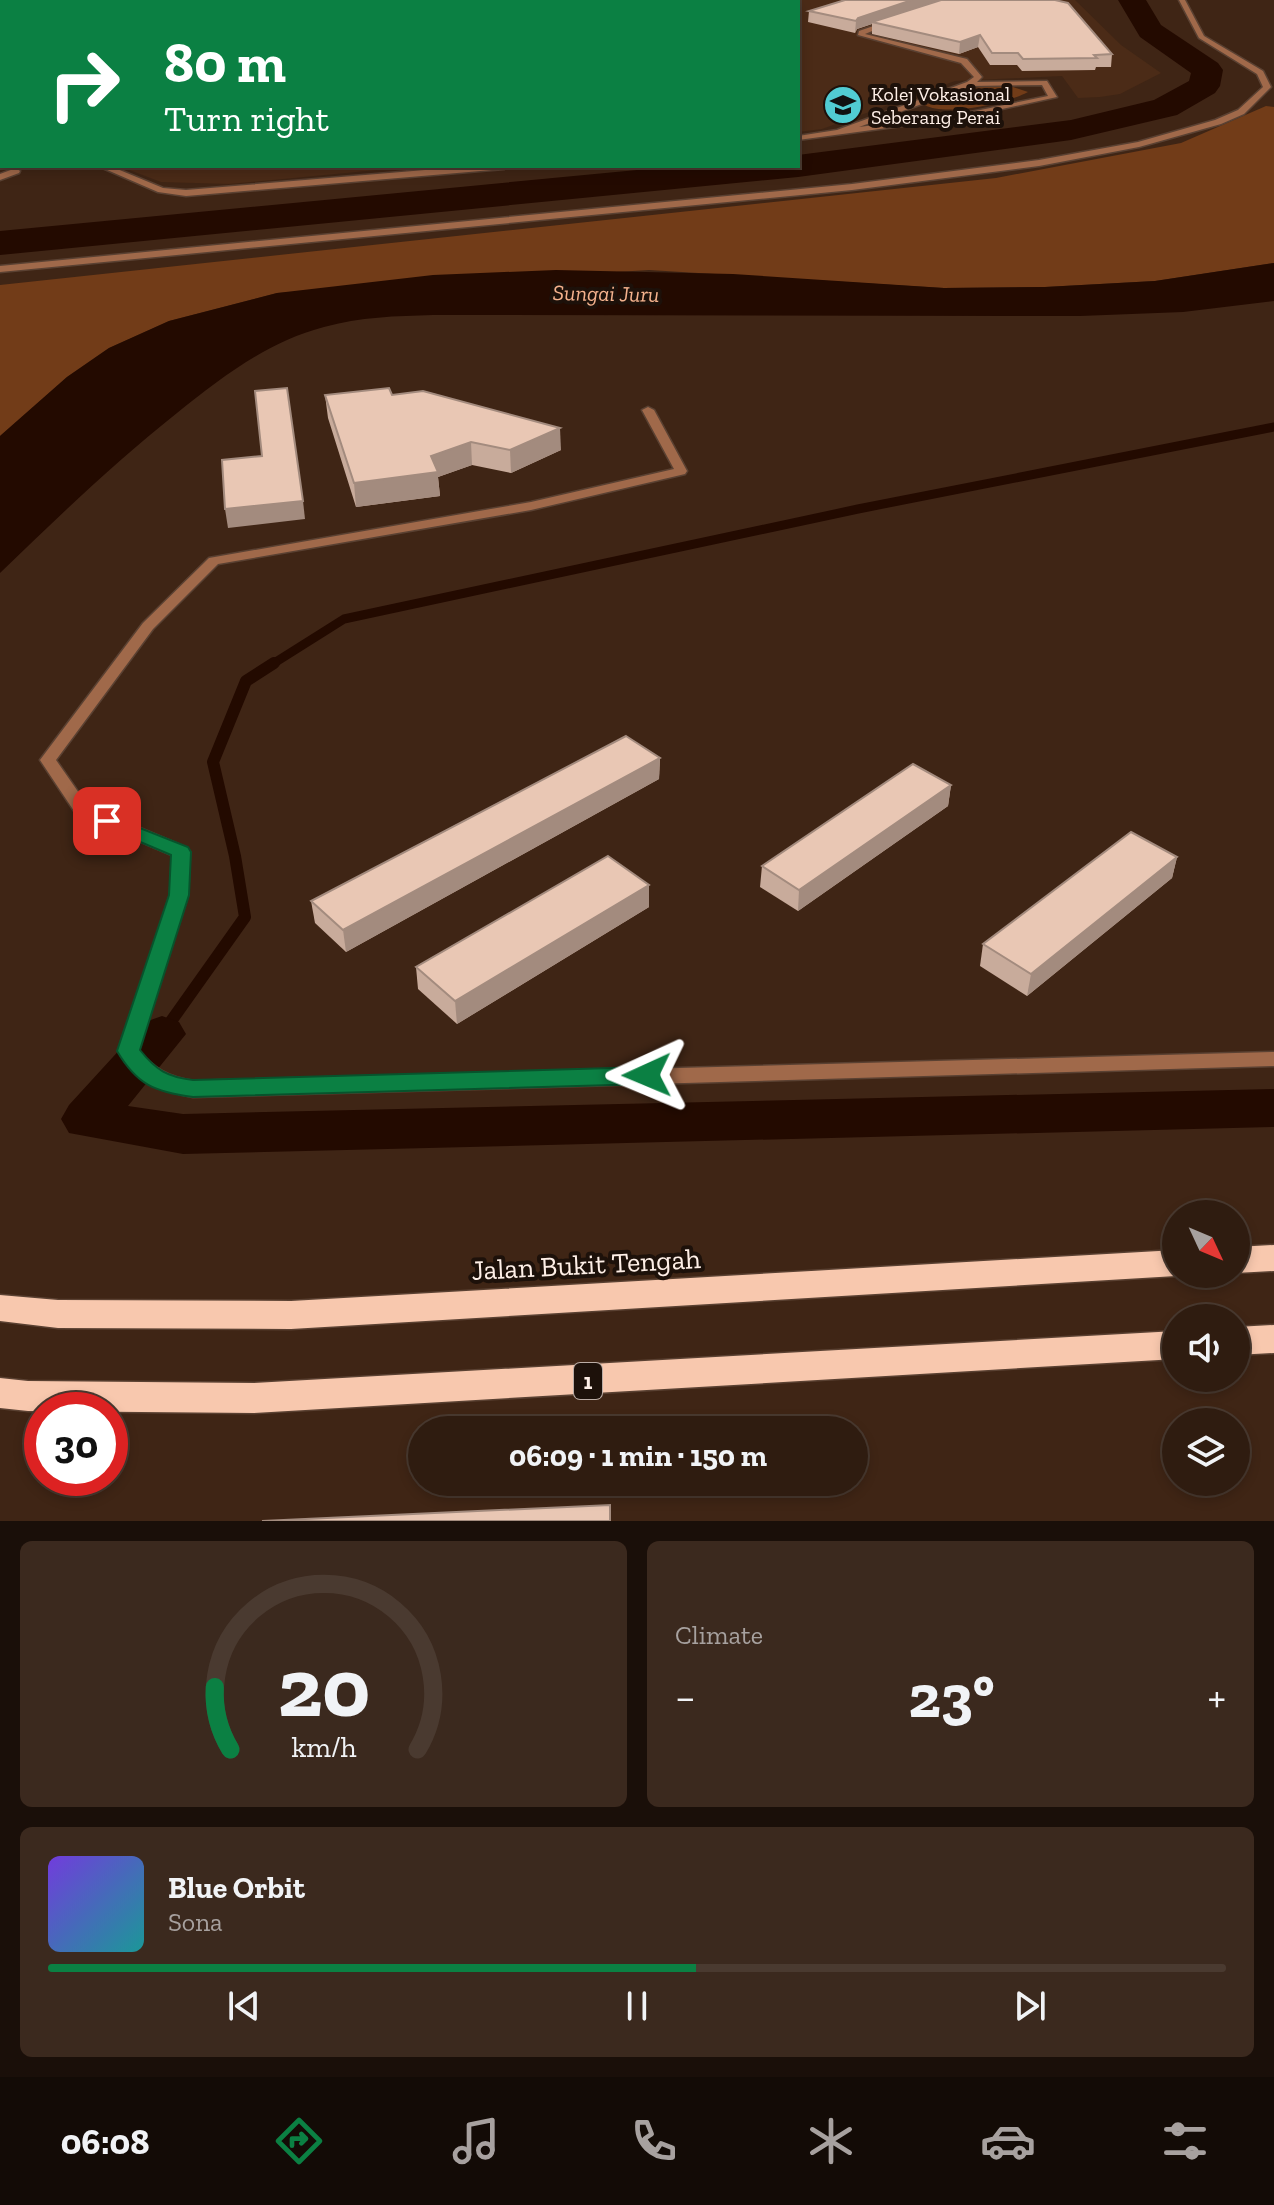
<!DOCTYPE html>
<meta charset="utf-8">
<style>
:root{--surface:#2f1c10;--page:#3b291e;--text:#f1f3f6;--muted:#a7a19f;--line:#4a3a30;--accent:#0b8043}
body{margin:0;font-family:"Zilla Slab",serif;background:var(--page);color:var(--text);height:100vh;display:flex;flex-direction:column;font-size:30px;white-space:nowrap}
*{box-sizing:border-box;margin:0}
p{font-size:26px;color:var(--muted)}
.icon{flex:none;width:44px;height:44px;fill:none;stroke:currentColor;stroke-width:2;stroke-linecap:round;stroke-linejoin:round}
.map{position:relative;height:1521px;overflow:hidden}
.panel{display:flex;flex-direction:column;gap:20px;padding:20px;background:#1a0f09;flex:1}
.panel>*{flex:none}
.top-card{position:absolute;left:0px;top:0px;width:800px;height:168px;box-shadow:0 4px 12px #0003,0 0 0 2px var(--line);background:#0b8043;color:#fff;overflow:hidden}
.needle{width:52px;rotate:134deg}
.buttons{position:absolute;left:1162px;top:1200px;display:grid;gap:16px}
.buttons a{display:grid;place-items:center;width:88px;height:88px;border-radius:50%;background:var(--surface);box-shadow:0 4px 12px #0003,0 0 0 2px var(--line);font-size:40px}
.speed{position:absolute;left:24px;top:1392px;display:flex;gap:16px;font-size:40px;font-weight:700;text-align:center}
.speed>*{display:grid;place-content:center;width:104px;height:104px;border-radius:50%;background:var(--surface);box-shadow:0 4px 12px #0003,0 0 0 2px var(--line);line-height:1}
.speed .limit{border:12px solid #d22;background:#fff;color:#111}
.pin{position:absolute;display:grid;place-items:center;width:68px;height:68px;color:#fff;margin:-34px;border-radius:16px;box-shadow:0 4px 12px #0006}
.me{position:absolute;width:88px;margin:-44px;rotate:269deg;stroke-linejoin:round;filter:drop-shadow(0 0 6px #0008)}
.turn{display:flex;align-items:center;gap:28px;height:168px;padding:0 32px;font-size:36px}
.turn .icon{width:104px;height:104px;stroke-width:2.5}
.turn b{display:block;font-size:56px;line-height:68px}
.big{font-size:60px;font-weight:800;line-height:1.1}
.panel .widget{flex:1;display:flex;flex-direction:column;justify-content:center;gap:12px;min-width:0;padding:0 28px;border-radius:12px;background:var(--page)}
.panel .dial{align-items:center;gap:0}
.dial svg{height:208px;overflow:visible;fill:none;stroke:var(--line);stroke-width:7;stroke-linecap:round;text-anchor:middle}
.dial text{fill:var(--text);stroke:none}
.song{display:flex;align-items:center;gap:24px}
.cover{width:96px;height:96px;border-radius:12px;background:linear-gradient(135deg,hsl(260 70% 55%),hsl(180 70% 35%))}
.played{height:8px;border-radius:4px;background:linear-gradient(90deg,var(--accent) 55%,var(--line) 55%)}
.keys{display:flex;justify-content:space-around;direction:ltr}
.heat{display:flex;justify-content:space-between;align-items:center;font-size:44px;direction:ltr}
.panel .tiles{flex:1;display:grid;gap:20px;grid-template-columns:1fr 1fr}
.widget:last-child{grid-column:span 2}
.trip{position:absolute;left:408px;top:1416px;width:460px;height:80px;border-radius:40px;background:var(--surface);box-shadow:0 4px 12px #0003,0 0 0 2px var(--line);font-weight:800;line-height:80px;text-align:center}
.menu{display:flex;height:128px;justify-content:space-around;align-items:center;background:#130b06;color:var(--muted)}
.menu .icon{width:56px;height:56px}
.menu .on{color:var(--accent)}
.menu b{font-size:36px;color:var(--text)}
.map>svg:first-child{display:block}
</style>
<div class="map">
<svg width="1274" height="1521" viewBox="0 0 1274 1521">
<rect width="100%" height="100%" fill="#3f2515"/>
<g fill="#4b2b17">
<path d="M0,0H1075L1121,45L1161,73L1120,94L1100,97L1078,98L1062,76L955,81L822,129L798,132V2H2L0,93Z"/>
<path d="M119,166H419L229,184L161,182Z"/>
</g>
<g fill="#723c18">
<path d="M979,87H1013L1028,92C1008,103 945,117 925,105Z"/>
<path d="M1266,106L1274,107V263L1155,281L1045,287L944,288L649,270L277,293L169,321L109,348L67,377L0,436V285L996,178L1181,143Z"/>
</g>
<path fill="#230a00" d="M1274,263V301L1183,312L1080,316L433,315C396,316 360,317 324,327C267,342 222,377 177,413C114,463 58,517 0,573V436L67,377L109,348L169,321L277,293L433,275L556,270L733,274L944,288L1045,287L1155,281Z"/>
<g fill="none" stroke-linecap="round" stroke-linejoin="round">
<path stroke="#230a00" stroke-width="9" d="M271,665L344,619L858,509L1274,427"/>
<path stroke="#230a00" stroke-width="12" d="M162,1034L245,917L235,856L213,762L246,681L274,663"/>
<path fill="#230a00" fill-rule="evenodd" d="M162,1016L179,1022L186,1034L128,1106L183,1114L1274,1089V1127L183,1154L69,1133L61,1119L69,1105L145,1022Z"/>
<path fill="#230a00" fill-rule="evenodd" d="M1118,0H1146L1161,25L1218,63L1223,70L1220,86L1215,93L1177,115L1071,140L798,177L0,255V231L679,166H798V155L1071,120L1154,100L1189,81L1191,73L1140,37Z"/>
<defs>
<g id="minor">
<path d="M1179,0H1185L1204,36L1263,71L1271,87L1244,114L1221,124L1139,147L1039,166L852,190L0,272V266L852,184L1039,160L1138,142L1215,120L1238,110L1263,87L1257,74L1199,38Z"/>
<path d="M891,20L896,21L865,34L967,59L982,77L977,82L1047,81L1057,97L961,118L798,140V136L837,130L967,82L974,77L961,63L858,35L859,31ZM1042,85L1048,96L961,114L859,127L971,86Z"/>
<rect x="0" y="104" width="2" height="9"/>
<path d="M98,166H110L163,188L186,190L473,166H508L504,169L186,196L158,192Z"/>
<path d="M16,168L20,171L19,173L0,180V174Z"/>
<path d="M648,407L654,410L687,471L685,474L531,510L218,564L153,629L56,760L88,806L187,848L190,852L188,895L138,1050C154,1069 168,1077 193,1081L1274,1052V1066L193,1097C161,1091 135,1080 118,1051L170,895L172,855L76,814L40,760L143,623L209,558L531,502L674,469L642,410Z"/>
</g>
<g id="trunk">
<path d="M1274,1245V1271L1236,1273V1247Z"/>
<path d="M1176,1250V1274H1181L1176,1276L291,1329L58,1328L0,1321V1295L58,1300L291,1301Z"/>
<path d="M1274,1325V1353L1236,1355V1327Z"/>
<path d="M1176,1331V1359L254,1413L28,1411L0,1408V1378L28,1381L254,1383Z"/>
</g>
</defs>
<use href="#minor" stroke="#5a4132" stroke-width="3"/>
<use href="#trunk" stroke="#5a4132" stroke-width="3"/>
<use href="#minor" fill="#a0694a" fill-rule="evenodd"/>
<use href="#trunk" fill="#f8c8ae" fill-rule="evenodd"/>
</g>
<g fill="#c8ab9b">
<path d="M809,11L1112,54L1111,67H1096L1095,70L1022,71L1017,65H990L978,47L959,54L872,34V24L857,29L855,33L808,22Z"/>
<path d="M325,395H392L561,450L511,473L472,465L438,477L440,496L356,507L328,418Z"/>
<path d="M660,758L659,779L346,952L315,923L311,901Z"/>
<path d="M951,785L948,806L798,911L760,887L762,866Z"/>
<path d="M1177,857L1172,878L1027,996L980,966L983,944Z"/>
<path d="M649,885V907L457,1024L418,989L416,967Z"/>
</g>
<g fill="#a38b7e">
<path d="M912,0H944L872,22V24L857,29L855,33L856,21L858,18Z"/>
<path d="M980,35L978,47L959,54L960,42Z"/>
<path d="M560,428L561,450L511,473L510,450Z"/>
<path d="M471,442L472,465L438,477L440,496L356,507L354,483Z"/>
<path d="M303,501L305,519L228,528L225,509Z"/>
<path d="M660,758L659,779L346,952L343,930Z"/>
<path d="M951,785L948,806L798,911L799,890Z"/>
<path d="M1177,857L1172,878L1027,996L1031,974Z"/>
<path d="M649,885V907L457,1024L455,1001Z"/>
</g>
<g fill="#e9c7b4" stroke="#a38b7e" stroke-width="2">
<path d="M509,0H560L559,2H508Z"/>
<path d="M845,0H912L858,18L856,21L809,11Z"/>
<path d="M941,0H1055L1068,3L1112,54L1094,55L1097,58L1023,59L1018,53H992L980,35L960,42L872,22Z"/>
<path d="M287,388L303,501L225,509L222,460L262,456L255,391Z"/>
<path d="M389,388L392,395L423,391L560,428L510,450L471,442L431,456L438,472L354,483L325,395Z"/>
<path d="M626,736L660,758L343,930L311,901Z"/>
<path d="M913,764L951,785L799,890L762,866Z"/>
<path d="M1131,832L1177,857L1031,974L983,944Z"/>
<path d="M608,856L649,885L455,1001L416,967Z"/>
<path d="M610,1505V1521H262Z"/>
</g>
<path fill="#0b8043" stroke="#07532c" stroke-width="2" d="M107,815L188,847L191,852L189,895L140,1050C156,1070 167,1077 193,1080L647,1067L655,1069L658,1075L655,1081L647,1084L193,1097C155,1092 137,1085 117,1051L169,895L171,855L100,825L97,821L100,817Z"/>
<defs>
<symbol id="university-disc" viewBox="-11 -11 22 22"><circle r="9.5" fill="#51ccd3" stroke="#1d110a"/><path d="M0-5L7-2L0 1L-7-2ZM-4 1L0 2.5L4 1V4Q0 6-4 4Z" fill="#111"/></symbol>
</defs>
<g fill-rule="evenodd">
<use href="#university-disc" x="821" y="83" width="44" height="44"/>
</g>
<g text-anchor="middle" stroke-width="8" stroke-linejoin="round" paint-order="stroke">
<g font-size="20" fill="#feefe7" stroke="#1d110a" text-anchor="start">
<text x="871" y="101">Kolej Vokasional<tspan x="871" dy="23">Seberang Perai</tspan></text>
</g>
<g font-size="22" font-style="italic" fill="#f4b28d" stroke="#1d110a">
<text transform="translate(606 293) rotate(1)" y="8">Sungai Juru</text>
</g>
<rect fill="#1d110a" stroke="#baaca5" stroke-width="2" x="574" y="1363" width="28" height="36" rx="6"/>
<g font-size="22" font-weight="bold" fill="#feefe7">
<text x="588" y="1389">1</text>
</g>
<g font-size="28" fill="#feefe7" stroke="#1d110a">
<text transform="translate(586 1264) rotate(-3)" y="10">Jalan Bukit Tengah</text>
</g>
</g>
</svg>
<div class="buttons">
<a><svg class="needle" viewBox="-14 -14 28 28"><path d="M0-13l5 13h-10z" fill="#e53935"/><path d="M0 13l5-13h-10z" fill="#a7a19f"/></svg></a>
<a><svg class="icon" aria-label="sound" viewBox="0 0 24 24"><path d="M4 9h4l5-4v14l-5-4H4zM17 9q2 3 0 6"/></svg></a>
<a><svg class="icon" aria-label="layers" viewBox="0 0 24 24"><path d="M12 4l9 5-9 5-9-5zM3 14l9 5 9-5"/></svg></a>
</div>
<div class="speed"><div class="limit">30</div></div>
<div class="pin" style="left:107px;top:821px;background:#d93025"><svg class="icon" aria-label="arrive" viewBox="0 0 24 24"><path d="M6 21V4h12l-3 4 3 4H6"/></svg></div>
<svg class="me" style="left:647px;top:1075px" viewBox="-20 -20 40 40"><path d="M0-17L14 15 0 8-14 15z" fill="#0b8043" stroke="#fff" stroke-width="4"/></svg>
<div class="trip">06:09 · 1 min · 150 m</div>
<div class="top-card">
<div class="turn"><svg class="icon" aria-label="right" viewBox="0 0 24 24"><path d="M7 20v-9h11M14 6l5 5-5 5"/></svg><div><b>80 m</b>Turn right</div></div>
</div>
</div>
<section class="panel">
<div class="tiles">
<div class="widget dial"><svg viewBox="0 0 100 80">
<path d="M14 69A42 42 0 1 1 86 69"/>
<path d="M14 69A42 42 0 0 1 8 45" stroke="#0b8043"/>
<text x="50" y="56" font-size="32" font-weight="700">20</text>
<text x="50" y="72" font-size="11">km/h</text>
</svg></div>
<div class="widget"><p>Climate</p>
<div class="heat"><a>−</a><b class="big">23°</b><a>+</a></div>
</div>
<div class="widget">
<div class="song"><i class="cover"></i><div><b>Blue Orbit</b><p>Sona</p></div></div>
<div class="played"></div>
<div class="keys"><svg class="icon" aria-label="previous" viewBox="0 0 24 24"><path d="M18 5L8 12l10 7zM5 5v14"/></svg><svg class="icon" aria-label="pause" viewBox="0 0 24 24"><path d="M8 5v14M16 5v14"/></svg><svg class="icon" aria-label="next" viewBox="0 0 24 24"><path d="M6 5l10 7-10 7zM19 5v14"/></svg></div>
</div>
</div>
</section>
<nav class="menu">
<b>06:08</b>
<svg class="icon on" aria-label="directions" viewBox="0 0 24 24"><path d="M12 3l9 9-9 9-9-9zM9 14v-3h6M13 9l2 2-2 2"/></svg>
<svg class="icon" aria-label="music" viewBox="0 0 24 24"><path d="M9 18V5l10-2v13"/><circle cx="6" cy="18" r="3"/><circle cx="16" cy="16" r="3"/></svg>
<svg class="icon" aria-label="phone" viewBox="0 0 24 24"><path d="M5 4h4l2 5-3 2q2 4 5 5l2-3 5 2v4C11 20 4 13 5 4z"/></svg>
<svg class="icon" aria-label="climate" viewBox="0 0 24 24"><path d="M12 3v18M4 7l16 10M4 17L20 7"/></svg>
<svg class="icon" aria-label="car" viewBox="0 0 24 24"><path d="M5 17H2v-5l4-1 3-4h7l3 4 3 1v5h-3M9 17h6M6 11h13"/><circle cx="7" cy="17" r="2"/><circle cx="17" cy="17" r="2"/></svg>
<svg class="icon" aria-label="filters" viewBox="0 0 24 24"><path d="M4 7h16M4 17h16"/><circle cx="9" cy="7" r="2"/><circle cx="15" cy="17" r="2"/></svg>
</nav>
